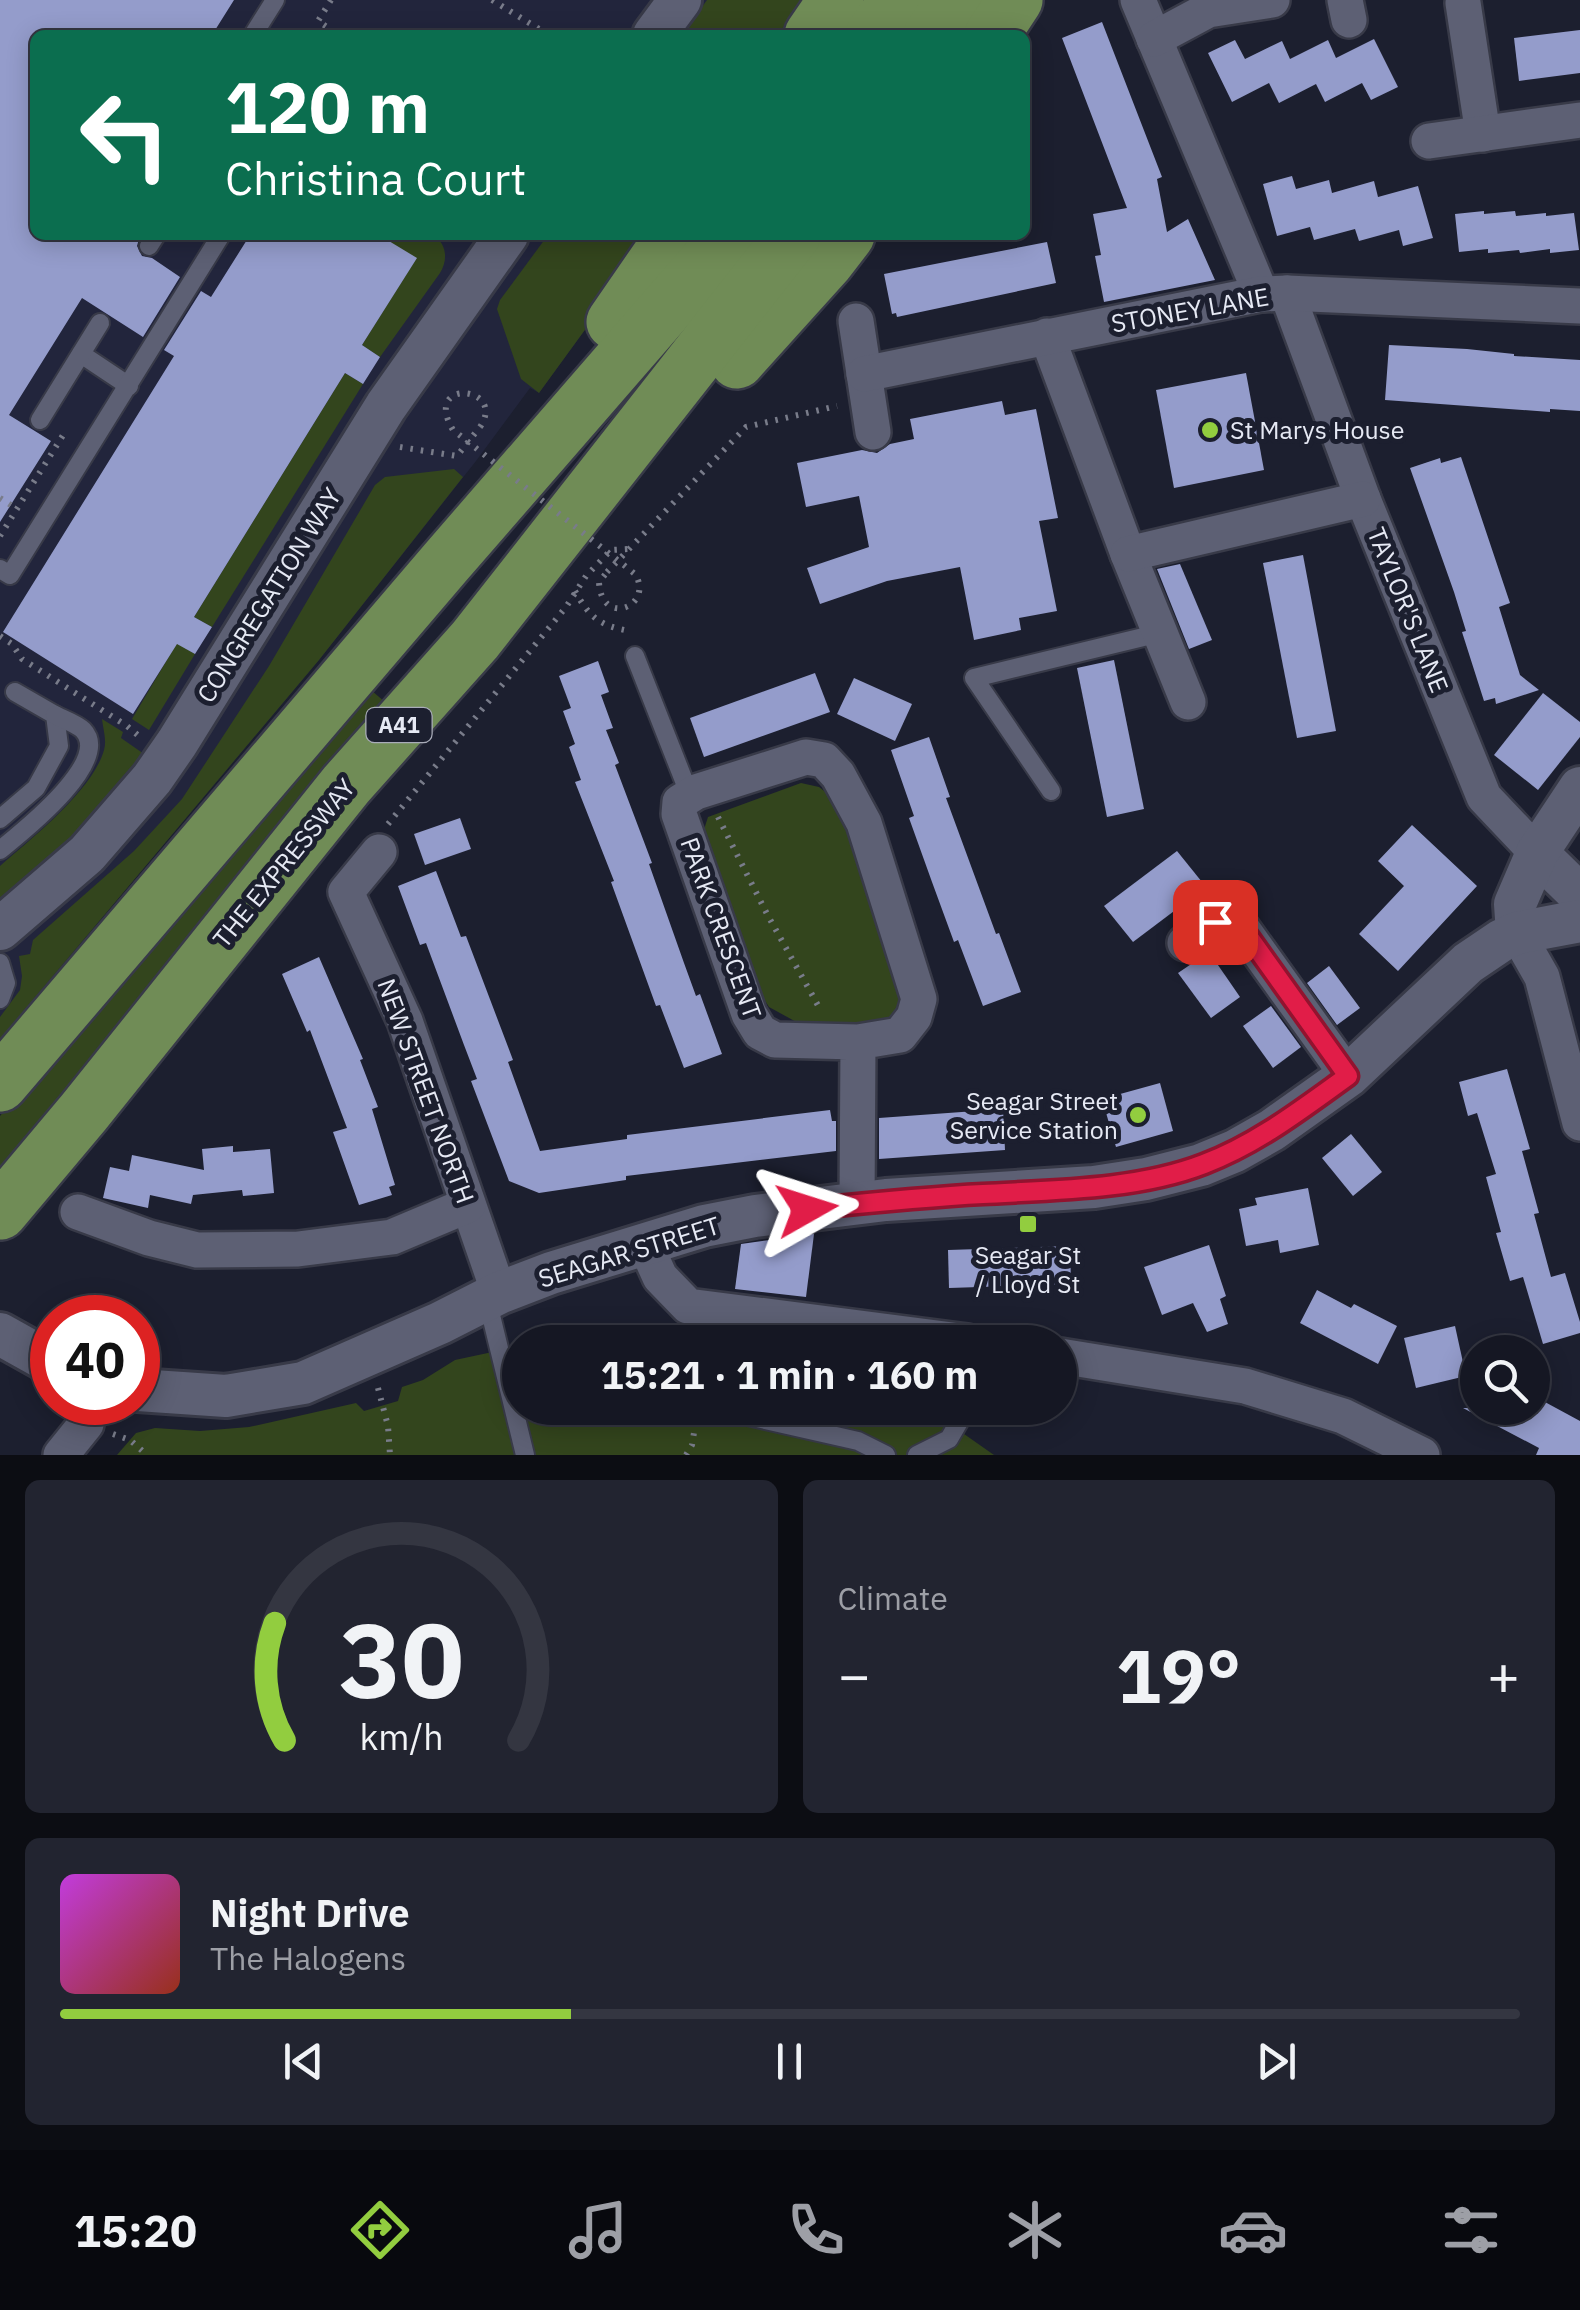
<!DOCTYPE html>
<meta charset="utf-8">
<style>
:root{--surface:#151723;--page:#222430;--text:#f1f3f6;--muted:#9d9fa6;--line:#343641;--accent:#92cd3f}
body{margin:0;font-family:"IBM Plex Sans",sans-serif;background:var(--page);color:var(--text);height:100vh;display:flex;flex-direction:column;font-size:38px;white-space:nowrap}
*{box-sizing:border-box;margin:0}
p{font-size:32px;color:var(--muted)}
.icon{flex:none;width:55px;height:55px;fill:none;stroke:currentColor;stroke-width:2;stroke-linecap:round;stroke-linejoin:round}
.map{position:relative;height:1455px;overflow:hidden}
.side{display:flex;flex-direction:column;gap:25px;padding:25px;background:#0c0d13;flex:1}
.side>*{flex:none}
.banner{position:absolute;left:30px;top:30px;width:1000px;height:210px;border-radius:15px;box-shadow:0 5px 25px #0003,0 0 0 2px var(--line);background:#0b6e4f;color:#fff;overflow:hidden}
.fabs{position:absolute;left:1460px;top:1335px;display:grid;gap:20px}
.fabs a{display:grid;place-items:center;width:90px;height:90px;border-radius:50%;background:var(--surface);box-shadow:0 5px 25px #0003,0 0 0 2px var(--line);font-size:50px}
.speed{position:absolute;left:30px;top:1295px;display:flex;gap:20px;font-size:50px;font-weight:700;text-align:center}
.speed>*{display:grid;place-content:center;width:130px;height:130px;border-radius:50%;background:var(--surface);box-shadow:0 5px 25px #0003,0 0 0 2px var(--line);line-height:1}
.speed .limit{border:15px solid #d22;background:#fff;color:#111}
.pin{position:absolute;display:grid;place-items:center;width:85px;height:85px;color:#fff;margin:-42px;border-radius:20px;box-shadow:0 5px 15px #0006}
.me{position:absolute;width:110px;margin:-55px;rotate:84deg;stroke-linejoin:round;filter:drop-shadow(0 0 8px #0008)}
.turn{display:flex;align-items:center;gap:35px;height:210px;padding:0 30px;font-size:45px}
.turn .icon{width:130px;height:130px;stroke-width:2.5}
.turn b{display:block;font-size:70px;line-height:85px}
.big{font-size:75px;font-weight:700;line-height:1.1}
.side .widget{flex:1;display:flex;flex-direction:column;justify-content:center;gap:15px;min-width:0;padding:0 35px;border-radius:15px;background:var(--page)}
.side .dial{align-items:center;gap:0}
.dial svg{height:260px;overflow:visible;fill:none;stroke:var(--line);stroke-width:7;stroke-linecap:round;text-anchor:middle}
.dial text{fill:var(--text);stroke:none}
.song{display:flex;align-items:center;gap:30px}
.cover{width:120px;height:120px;border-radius:15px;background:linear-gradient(135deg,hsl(290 70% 55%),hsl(10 70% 35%))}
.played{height:10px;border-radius:5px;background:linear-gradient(90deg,var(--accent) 35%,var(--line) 35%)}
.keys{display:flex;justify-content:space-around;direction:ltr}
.heat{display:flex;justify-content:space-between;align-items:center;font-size:55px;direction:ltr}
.side .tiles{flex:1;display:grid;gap:25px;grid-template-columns:1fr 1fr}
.widget:last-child{grid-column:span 2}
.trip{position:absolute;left:502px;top:1325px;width:575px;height:100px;border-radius:50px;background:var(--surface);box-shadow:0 5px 25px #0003,0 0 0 2px var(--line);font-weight:700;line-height:100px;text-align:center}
.dock{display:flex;height:160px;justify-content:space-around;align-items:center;background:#08090e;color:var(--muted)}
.dock .icon{width:70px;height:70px}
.dock .active{color:var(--accent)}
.dock b{font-size:45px;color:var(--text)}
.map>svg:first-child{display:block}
</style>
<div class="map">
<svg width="1580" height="1455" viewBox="0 0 1580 1455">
<rect width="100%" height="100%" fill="#1c1f2f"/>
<path fill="#22253c" d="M0,0H802L781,35H35V235H654L539,393L530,388L476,461L319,660L0,1039Z"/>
<g fill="#33451d">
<path d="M707,0H802L781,35H682Z"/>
<path d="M379,235H434C447,245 448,260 440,273L380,357L362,345L416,259Z"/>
<path d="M548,235H654L539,393L521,379L497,309L500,300Z"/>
<path d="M345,373L363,384L212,627L194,617Z"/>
<path d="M454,469L463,477L319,660L0,1039V1017L20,990L22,976L19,956L30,954L33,940L134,851L182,799L269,666L375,485L385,477Z"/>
<path d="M177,643L195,654L149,730L132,719Z"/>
<path d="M364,684L393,709L0,1192V1116L123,967Z"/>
<path d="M102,719L123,732L121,738L144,754L85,828L0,904V866C31,839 93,790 104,750C107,740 103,729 102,719Z"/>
<path d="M801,783L819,787L845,807L907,996L895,1015L867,1025L800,1024L769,1007L748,974L700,842L708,817Z"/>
<path d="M572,1325L695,1342H537Z"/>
<path d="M520,1346V1408H927L994,1455H117L136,1433L155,1428L200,1431L249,1427L356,1403L364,1411L398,1401L402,1387L423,1380L455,1360Z"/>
</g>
<g fill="#949ccb">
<path d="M0,0H234L212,35H35V235H133L139,239L137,246L142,256L152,258L180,277L143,337L82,298L9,415L51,441L0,522Z"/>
<path d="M1102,22L1162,177L1157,179L1167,232L1188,219L1215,280L1104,302L1095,256L1101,255L1093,214L1127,208L1062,38Z"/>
<path d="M1580,30V73L1519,81L1514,38Z"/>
<path d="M1374,39L1398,87L1371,100L1362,83L1325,102L1316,84L1279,103L1269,83L1232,102L1208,53L1235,40L1245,59L1282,41L1290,59L1328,40L1336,58Z"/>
<path d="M1292,176L1296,189L1329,180L1332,193L1374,181L1378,197L1418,186L1433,238L1403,246L1399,230L1359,241L1355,229L1314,240L1310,227L1277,236L1263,184Z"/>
<path d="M1484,211V214L1515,211L1516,216L1546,213V216L1574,213L1579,250L1550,253V249L1520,253L1519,250L1488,253V249L1459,252L1455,214Z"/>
<path d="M250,235H379L417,258L362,345L380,357L363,384L345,373L194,617L212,627L195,654L177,644L133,714L3,632L174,356L164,350L201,291L211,297Z"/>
<path d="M1047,242L1056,283L897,317L896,313L892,314L884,274Z"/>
<path d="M1389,345L1467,349L1514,354V356L1580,360V411L1550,409V412L1385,400Z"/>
<path d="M1246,373L1264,470L1174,488L1156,390Z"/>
<path d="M1002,401L1005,415L1036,409L1058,518L1039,521L1057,611L1019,618L1021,630L974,640L960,567L887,581L820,604L807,568L869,547L859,496L806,507L797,463L862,450L877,453L890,444L914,439L910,419Z"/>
<path d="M1461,457L1510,603L1499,607L1520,675L1539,690L1496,704L1495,698L1484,701L1462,632L1466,631L1454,592L1410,468L1440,458L1441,463Z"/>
<path d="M1303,555L1336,731L1297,738L1263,563Z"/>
<path d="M1180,564L1212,640L1189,649L1157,569Z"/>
<path d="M1114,660L1144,809L1107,817L1077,668Z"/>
<path d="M598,661L609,692L601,695L613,728L606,730L619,763L615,765L652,863L649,864L684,963L696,996L700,994L722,1054L684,1068L660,1005L656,1006L611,882L614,881L575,782L581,780L569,747L575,744L563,711L571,708L559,676Z"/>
<path d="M815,673L830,712L704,757L690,718Z"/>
<path d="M854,678L912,704L895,741L837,714Z"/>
<path d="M1543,693L1580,722V737L1538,790L1494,755Z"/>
<path d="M929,737L950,797L946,798L996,934L999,933L1021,992L983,1006L958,940L954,942L932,882L909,818L914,816L891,750Z"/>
<path d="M460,818L471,849L425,865L414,834Z"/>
<path d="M1412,825L1477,886L1398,971L1359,934L1404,886L1378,861Z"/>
<path d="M1177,851L1206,887L1133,942L1104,906Z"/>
<path d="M436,871L461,937L466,936L513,1060L508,1062L540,1151L627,1139V1135L830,1110L832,1121H836V1151L626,1176V1180L539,1193L509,1181L471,1081L477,1079L464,1045L426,943L420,945L398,886Z"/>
<path d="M1209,952L1240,997L1211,1018L1178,973Z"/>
<path d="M319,957L363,1059L360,1060L378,1107L372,1109L395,1185L389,1187L392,1195L359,1205L333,1132L347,1128L310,1030L307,1032L282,974Z"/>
<path d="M1329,966L1360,1008L1337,1025L1307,983Z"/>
<path d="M1271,1006L1301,1047L1273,1068L1243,1026Z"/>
<path d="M1507,1069L1530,1149L1522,1151L1539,1213L1534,1214L1551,1277L1565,1273L1580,1322V1333L1543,1344L1523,1277L1510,1281L1496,1233L1501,1232L1486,1177L1496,1174L1477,1113L1468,1116L1459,1082Z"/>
<path d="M1160,1083L1173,1131L1116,1147L1102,1099Z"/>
<path d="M1003,1109L1005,1150L879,1159V1118Z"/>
<path d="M1351,1134L1382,1172L1353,1196L1322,1158Z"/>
<path d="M233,1146V1152L270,1149L274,1193L243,1196L242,1190L193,1195L191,1204L150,1195L148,1208L103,1198L110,1167L129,1171L132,1155L204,1170L202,1149Z"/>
<path d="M1308,1188L1319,1245L1280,1253L1278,1240L1246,1246L1239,1209L1257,1205L1255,1198Z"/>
<path d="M814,1234L806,1297L735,1289L741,1244Z"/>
<path d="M1209,1245L1226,1296L1220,1299L1228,1324L1207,1332L1193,1303L1162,1315L1144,1267Z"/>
<path d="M1070,1246L1071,1284L949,1288L948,1250Z"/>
<path d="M1317,1290L1351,1308L1354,1304L1397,1326L1378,1364L1300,1323Z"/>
<path d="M1455,1326L1466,1376L1416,1388L1404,1338Z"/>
<path d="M1532,1395L1580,1421V1455H1536L1539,1448L1463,1408H1532Z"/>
</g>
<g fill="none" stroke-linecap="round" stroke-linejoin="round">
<defs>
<g id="service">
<path d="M253,35L275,0"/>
<path d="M149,246L156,235"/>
<path d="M81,354L129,386"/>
<path d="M40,420L100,323"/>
<path d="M0,569L10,575L221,235"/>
<path d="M635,656L690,796"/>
<path d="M1051,791L974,678L1160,633"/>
<path d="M0,819L36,788L59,746L55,715L15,692"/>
<path d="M0,850C22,832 113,761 83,730C77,724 63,719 55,715"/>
<path d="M0,963L6,983L0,999"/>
<path d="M487,1299L525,1455"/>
<path d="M735,1413L858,1441L886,1455"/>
<path d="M917,1455L949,1439L967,1408"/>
</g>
<g id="minor">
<path d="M1138,0L1261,294"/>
<path d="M1345,0L1349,20"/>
<path d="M1463,3L1483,134"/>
<path d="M1154,39L1208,10L1272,0"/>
<path d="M1429,141L1580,120"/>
<path d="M1287,293L1363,499L1484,797L1537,853"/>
<path d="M856,321L873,432"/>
<path d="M1047,336L1128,554L1188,702"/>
<path d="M864,374L1261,294L1287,293L1580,306"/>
<path d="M1128,554L1363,499"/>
<path d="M379,852L346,892L405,1021L499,1293"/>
<path d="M1517,933L1542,977L1580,1123"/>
<path d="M1185,943L1215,922L1241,927L1348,1076"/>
<path d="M857,1204L858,1042L900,1035L914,1017L919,999L864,823L838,775L824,760L806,757L696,792L680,802L679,814L749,1014L760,1032L775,1040L858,1042"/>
<path d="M78,1212L149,1238L197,1250L298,1249L392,1237L468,1205"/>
<path d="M645,1244L660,1277L688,1306L968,1342"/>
<path d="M1060,1356L1245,1386L1343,1416L1422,1455"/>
<path d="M61,1455L86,1424V1402"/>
</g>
<g id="tertiary">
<path d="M654,35L680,0"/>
<path d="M1537,853L1580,895"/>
<path d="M0,929L87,854L152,779L177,743L386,406L507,235"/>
<path d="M1517,933L1515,904L1537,853L1580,788"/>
<path d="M0,1334L52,1363"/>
<path d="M138,1390L226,1396L303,1383L440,1323L499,1293L551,1273L704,1226L755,1216L886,1200L1094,1187L1146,1179L1201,1165L1235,1151L1272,1130L1348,1076L1468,963L1502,940L1517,933L1580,921"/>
</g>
<g id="trunk">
<path d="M812,35L836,0"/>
<path d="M873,35L897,0"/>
<path d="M931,35L955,0"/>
<path d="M992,35L1015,0"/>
<path d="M614,322L674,235"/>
<path d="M737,361L827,261L847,235"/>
<path d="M0,1084L446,562L730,235"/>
<path d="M0,1212L84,1112L346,785L475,640L793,235"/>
</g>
</defs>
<use href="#service" stroke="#383a48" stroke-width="22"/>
<use href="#minor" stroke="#383a48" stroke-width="40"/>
<use href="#tertiary" stroke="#383a48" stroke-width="48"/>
<use href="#trunk" stroke="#383a48" stroke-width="60"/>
<g stroke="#797c8a" stroke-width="6" stroke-dasharray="2.5 8" stroke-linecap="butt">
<path d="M331,0L318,21L339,35"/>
<path d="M492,0L539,29"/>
<path d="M400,447L457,456L480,427"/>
<path d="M0,498L17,509"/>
<path d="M0,536L65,432"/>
<path d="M607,572L746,427L837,406"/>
<path d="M575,591C590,618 600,626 630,631"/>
<path d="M0,636L12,644L22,659L127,726L140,737"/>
<path d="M718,817L767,914L820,1009"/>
<path d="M388,824L566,607L586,576L611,550L628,549"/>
<path d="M378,1388L388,1426L390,1455"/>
<path d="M113,1434L130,1440L147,1455"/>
<path d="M686,1455L692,1445L698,1408"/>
</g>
<use href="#service" stroke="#5d6074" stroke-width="18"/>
<use href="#minor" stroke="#5d6074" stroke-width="35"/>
<use href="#tertiary" stroke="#5d6074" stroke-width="42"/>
<use href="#trunk" stroke="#708c56" stroke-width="55"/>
<path stroke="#797c8a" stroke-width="6" stroke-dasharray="2.5 8" stroke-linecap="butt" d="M480,427C508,386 421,377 453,430L635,574C655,606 601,628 599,582L607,572"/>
</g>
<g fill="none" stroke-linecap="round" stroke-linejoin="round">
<defs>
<path id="route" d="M807,1209C866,1203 924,1197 983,1194C1054,1190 1137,1190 1204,1164C1257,1144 1302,1109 1348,1076L1241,926L1215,922"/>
</defs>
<use href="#route" stroke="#92132f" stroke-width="25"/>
<use href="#route" stroke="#e11d48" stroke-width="18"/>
</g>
<g fill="#92cd3f" stroke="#1c1f2f" stroke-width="4">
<circle cx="1210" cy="430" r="10"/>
<circle cx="1138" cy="1115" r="10"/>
<rect x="1018" y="1214" width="20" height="20" rx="5"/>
</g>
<g text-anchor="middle" stroke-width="10" stroke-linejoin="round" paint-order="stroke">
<rect fill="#1c1f2f" stroke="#a9acb9" stroke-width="2.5" x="366.5" y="708" width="65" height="34" rx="8"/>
<g font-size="22" font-weight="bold" fill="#e6e9f4">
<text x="399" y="733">A41</text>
</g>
<g font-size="25" fill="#e6e9f4" stroke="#1c1f2f">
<text transform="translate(1190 310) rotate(-10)" y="9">STONEY LANE</text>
<text transform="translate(269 595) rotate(-58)" y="9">CONGREGATION WAY</text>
<text transform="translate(1408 610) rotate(68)" y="9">TAYLOR'S LANE</text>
<text transform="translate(284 863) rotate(-51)" y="9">THE EXPRESSWAY</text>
<text transform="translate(721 928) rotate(70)" y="9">PARK CRESCENT</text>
<text transform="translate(426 1091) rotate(70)" y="9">NEW STREET NORTH</text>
<text transform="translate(629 1252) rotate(-17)" y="9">SEAGAR STREET</text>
</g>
<g font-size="25" fill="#e6e9f4" stroke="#1c1f2f" text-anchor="start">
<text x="1230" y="439">St Marys House</text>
<text x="1118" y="1110" text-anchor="end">Seagar Street<tspan x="1118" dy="29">Service Station</tspan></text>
<text x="1028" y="1264" text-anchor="middle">Seagar St<tspan x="1028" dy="29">/ Lloyd St</tspan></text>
</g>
</g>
</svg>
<div class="fabs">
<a><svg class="icon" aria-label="search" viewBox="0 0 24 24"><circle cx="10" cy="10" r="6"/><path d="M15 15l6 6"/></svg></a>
</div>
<div class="speed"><div class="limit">40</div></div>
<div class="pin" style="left:1215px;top:922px;background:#d93025"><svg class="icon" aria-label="arrive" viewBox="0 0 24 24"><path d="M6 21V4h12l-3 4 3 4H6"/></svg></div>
<svg class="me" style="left:807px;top:1209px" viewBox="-20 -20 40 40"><path d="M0-17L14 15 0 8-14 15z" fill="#e11d48" stroke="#fff" stroke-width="4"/></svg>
<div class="trip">15:21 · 1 min · 160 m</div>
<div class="banner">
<div class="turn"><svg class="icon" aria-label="left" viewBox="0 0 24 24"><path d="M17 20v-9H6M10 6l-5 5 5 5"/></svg><div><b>120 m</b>Christina Court</div></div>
</div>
</div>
<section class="side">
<div class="tiles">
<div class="widget dial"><svg viewBox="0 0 100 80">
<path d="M14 69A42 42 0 1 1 86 69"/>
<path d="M14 69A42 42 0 0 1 11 33" stroke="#92cd3f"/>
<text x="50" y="56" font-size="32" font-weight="700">30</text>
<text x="50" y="72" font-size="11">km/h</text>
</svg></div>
<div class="widget"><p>Climate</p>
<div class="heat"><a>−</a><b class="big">19°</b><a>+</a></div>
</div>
<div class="widget">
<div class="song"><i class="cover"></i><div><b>Night Drive</b><p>The Halogens</p></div></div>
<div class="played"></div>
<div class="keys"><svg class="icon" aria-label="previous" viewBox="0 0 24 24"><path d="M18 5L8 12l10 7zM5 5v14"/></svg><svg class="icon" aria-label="pause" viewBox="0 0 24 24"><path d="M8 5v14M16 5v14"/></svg><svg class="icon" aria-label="next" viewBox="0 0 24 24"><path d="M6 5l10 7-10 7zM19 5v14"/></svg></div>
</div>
</div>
</section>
<nav class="dock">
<b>15:20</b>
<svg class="icon active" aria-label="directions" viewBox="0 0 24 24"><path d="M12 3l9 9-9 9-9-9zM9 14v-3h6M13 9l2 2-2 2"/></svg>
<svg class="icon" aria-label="music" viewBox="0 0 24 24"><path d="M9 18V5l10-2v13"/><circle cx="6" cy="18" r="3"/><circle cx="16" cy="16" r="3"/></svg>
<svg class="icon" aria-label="phone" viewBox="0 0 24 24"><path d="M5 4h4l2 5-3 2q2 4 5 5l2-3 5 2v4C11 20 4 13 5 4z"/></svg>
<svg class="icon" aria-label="climate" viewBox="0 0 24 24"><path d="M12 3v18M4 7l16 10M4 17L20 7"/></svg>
<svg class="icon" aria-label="car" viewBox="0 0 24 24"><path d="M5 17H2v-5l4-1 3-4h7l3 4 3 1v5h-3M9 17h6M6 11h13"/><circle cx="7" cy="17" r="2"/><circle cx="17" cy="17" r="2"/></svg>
<svg class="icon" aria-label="filters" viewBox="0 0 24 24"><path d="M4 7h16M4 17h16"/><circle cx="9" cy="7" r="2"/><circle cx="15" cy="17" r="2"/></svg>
</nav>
